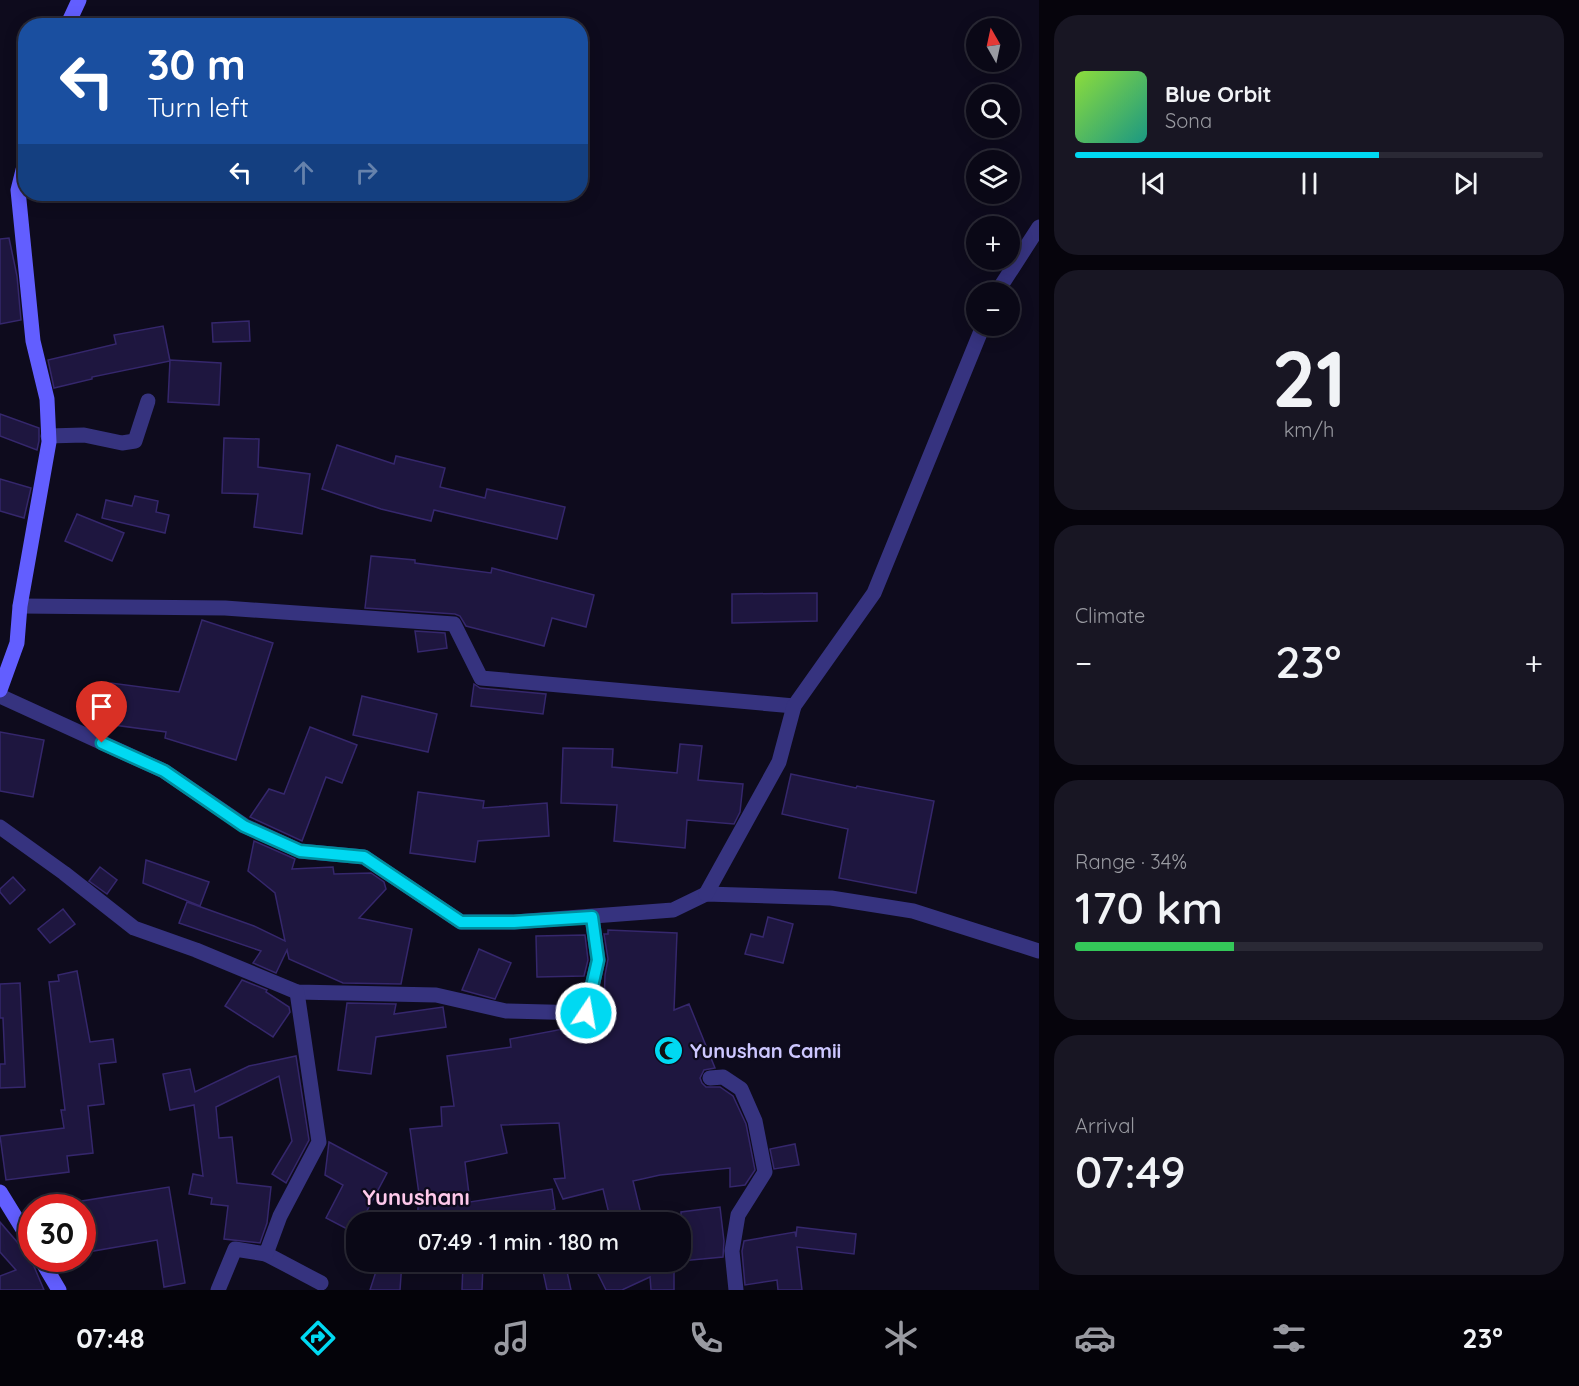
<!DOCTYPE html>
<meta charset="utf-8">
<style>
:root{--surface:#0a0816;--page:#181623;--text:#f1f3f6;--muted:#999aa1;--line:#2a2935;--accent:#00d9f2}
body{margin:0;font-family:Quicksand,sans-serif;background:var(--page);color:var(--text);height:100vh;display:flex;flex-direction:column;font-size:22px;white-space:nowrap}
*{box-sizing:border-box;margin:0}
p{font-size:20px;color:var(--muted)}
.icon{flex:none;width:33px;height:33px;fill:none;stroke:currentColor;stroke-width:2;stroke-linecap:round;stroke-linejoin:round}
.map{position:relative;flex:1;overflow:hidden}
.details{display:flex;flex-direction:column;gap:15px;padding:15px;background:#06040c;width:540px}
.details>*{flex:none}
.guide{position:absolute;left:18px;top:18px;width:570px;height:183px;border-radius:24px;box-shadow:0 3px 15px #0003,0 0 0 2px var(--line);background:#1a4fa0;color:#fff;overflow:hidden}
.needle{width:39px;rotate:351deg}
.buttons{position:absolute;left:966px;top:18px;display:grid;gap:12px}
.buttons a{display:grid;place-items:center;width:54px;height:54px;border-radius:50%;background:var(--surface);box-shadow:0 3px 15px #0003,0 0 0 2px var(--line);font-size:30px}
.speed{position:absolute;left:18px;top:1194px;display:flex;gap:12px;font-size:30px;font-weight:700;text-align:center}
.speed>*{display:grid;place-content:center;width:78px;height:78px;border-radius:50%;background:var(--surface);box-shadow:0 3px 15px #0003,0 0 0 2px var(--line);line-height:1}
.speed .limit{border:9px solid #d22;background:#fff;color:#111}
.pin{position:absolute;display:grid;place-items:center;width:51px;height:51px;color:#fff;margin:-62px -26px;border-radius:50% 50% 50% 0;rotate:-45deg;box-shadow:0 0 6px #0007}
.pin .icon{rotate:45deg}
.me{position:absolute;width:66px;margin:-33px;rotate:12deg;stroke-linejoin:round;filter:drop-shadow(0 0 4px #0008)}
.turn{display:flex;align-items:center;gap:21px;height:126px;padding:0 30px;font-size:27px}
.turn .icon{width:78px;height:78px;stroke-width:2.5}
.turn b{display:block;font-size:42px;line-height:51px}
.lanes{display:flex;align-items:center;height:57px;padding:0 30px;background:#0003;justify-content:center;gap:30px;direction:ltr}
.lanes .off{opacity:.35}
.big{font-size:45px;font-weight:600;line-height:1.1}
.details .tile{flex:1;display:flex;flex-direction:column;justify-content:center;gap:9px;min-width:0;padding:0 21px;border-radius:24px;background:var(--page)}
.details .dial{align-items:center;gap:0}
.dial b{font-size:78px;line-height:1}
.song{display:flex;align-items:center;gap:18px}
.cover{width:72px;height:72px;border-radius:9px;background:linear-gradient(135deg,hsl(90 70% 55%),hsl(170 70% 35%))}
.played{height:6px;border-radius:3px;background:linear-gradient(90deg,var(--accent) 65%,var(--line) 65%)}
.keys{display:flex;justify-content:space-around;direction:ltr}
.heat{display:flex;justify-content:space-between;align-items:center;font-size:33px;direction:ltr}
.charge{height:9px;border-radius:4px;background:linear-gradient(90deg,#34c759 34%,var(--line) 0)}
.trip{position:absolute;left:346px;top:1212px;width:345px;height:60px;border-radius:24px;background:var(--surface);box-shadow:0 3px 15px #0003,0 0 0 2px var(--line);font-weight:600;line-height:60px;text-align:center}
.menu{display:flex;height:96px;justify-content:space-around;align-items:center;background:#040309;color:var(--muted)}
.menu .icon{width:42px;height:42px}
.menu .selected{color:var(--accent)}
.menu b{font-size:27px;color:var(--text)}
main{display:flex;flex:1;min-height:0}
.map>svg:first-child{display:block}
</style>
<main>
<div class="map">
<svg width="1039" height="1290" viewBox="0 0 1039 1290">
<rect width="100%" height="100%" fill="#0e0b1d"/>
<g fill="#1e163f" stroke="#35276c" stroke-width="1.5">
<path d="M9,238L17,276L21,320L0,324V239Z"/>
<path d="M249,321L250,341L213,342L212,323Z"/>
<path d="M163,326L170,361L92,377V379L54,388L48,360L116,344L114,335Z"/>
<path d="M170,360L221,363L219,405L168,402Z"/>
<path d="M0,414L39,428V441L37,450L0,436Z"/>
<path d="M224,438L259,439L258,467L310,474L302,534L254,527L258,494L222,493Z"/>
<path d="M337,445L394,464L396,456L445,468L440,487L485,498L487,489L565,507L557,539L434,510L431,521L381,509L322,489Z"/>
<path d="M0,479L31,488L24,518L0,511Z"/>
<path d="M135,496L158,501L156,512L169,515L165,533L102,518L106,500L132,506Z"/>
<path d="M77,514L124,533L112,561L65,541Z"/>
<path d="M371,556L415,560V563L491,573L492,568L594,595L586,627L552,618L544,646L466,626L460,616L455,614L365,608Z"/>
<path d="M817,593V621L732,623V594Z"/>
<path d="M202,620L273,643L236,760L165,738L166,732L106,724L111,683L179,692Z"/>
<path d="M415,631L445,633L447,648L418,652Z"/>
<path d="M474,684L480,688L546,694L543,714L471,706Z"/>
<path d="M362,696L437,714L428,752L353,735Z"/>
<path d="M310,727L357,745L342,783L326,777L302,841L250,817L269,789L284,794Z"/>
<path d="M0,732L44,740L33,797L0,791Z"/>
<path d="M680,744L702,746L698,780L743,784L740,812L734,824L687,820L685,848L614,841L617,805L561,803L563,748L613,749L612,767L677,773Z"/>
<path d="M791,774L856,788L857,786L934,801L916,893L839,878L848,829L782,814Z"/>
<path d="M418,792L484,801L483,808L547,803L549,836L478,841L475,862L410,853Z"/>
<path d="M254,841L295,859L292,869L333,867L334,874L371,873L384,882L386,889L359,918L412,929L401,984L343,983L289,959L287,950L276,973L253,963L261,951L179,923L187,902L254,926L285,941L275,893L248,871Z"/>
<path d="M146,860L209,882L200,906L143,883Z"/>
<path d="M100,867L117,880L107,894L89,881Z"/>
<path d="M13,877L25,890L10,904L0,892V889Z"/>
<path d="M63,909L75,924L50,943L38,929Z"/>
<path d="M768,917L793,924L783,963L745,954L751,934L763,937Z"/>
<path d="M608,930L677,933L674,1010L689,1004L715,1068L704,1070L700,1078L702,1083L706,1087H720L733,1096L746,1124L755,1170L745,1185L730,1187V1168L660,1175L633,1181L643,1222H611L603,1189L563,1199L554,1179L565,1178L559,1123L501,1125L507,1153L465,1162L470,1202L552,1189L555,1209L537,1217L540,1222H417L419,1194L410,1129L442,1126L441,1107L454,1106L447,1056L511,1047L510,1039L579,1026L603,1033L605,975L608,959L604,934H608Z"/>
<path d="M585,935L588,960L584,976L537,977L536,936Z"/>
<path d="M479,949L511,963L495,999L462,990Z"/>
<path d="M77,971L90,1042L113,1039L116,1062L99,1064L104,1104L88,1106L93,1153L67,1156L69,1172L6,1180L0,1136L64,1128L61,1110H65L49,982L59,981L58,975Z"/>
<path d="M242,980L267,990L266,992L289,1007L290,1012L273,1037L225,1006Z"/>
<path d="M20,983L25,1087L0,1088V1064H5L3,1018H0V984Z"/>
<path d="M347,1003L396,1004L394,1014L443,1007L446,1027L376,1037L371,1074L338,1070Z"/>
<path d="M296,1056L309,1140L286,1183L272,1174L292,1141L279,1076L216,1107L219,1138L232,1137L237,1183L271,1187L267,1223L260,1243L224,1239L228,1206L211,1204L212,1198L189,1194L193,1174L203,1176L194,1105L170,1110L163,1074L190,1069L195,1092L249,1066Z"/>
<path d="M329,1142L387,1173L361,1222H357L355,1233L326,1218L343,1185L325,1175Z"/>
<path d="M795,1144L799,1165L774,1169L770,1149Z"/>
<path d="M169,1187L185,1283L164,1287L157,1240L82,1253V1201Z"/>
<path d="M720,1207L724,1241L723,1257L681,1261V1212Z"/>
<path d="M0,1222L30,1257L44,1290H0V1276L16,1270L0,1252Z"/>
<path d="M797,1227L856,1234L854,1254L797,1247L802,1290H778L777,1280L745,1285L742,1251L744,1241L795,1232L796,1237Z"/>
<path d="M379,1262H402L400,1290H370Z"/>
<path d="M541,1262H565L571,1290H547Z"/>
<path d="M592,1262H686L674,1267V1290H651L650,1277L622,1290H606Z"/>
<path d="M463,1264L483,1265L482,1290H462Z"/>
</g>
<g fill="none" stroke-linecap="round" stroke-linejoin="round">
<g stroke="#36337f" stroke-width="15">
<path d="M997,292L1039,227"/>
<path d="M48,436L84,435L122,443L135,441L148,401"/>
<path d="M20,606L225,608L454,624L481,678L794,706"/>
<path d="M0,696L164,771L245,826L300,851L364,857L461,922H514L673,910L706,894L831,898L913,911L1039,951"/>
<path d="M0,827L64,873L134,928L196,950L297,992L436,995L506,1011L586,1013L598,960L592,917"/>
<path d="M706,894L779,762L794,706L874,593L983,326"/>
<path d="M710,1078L723,1077L741,1089L755,1121L765,1172L738,1215L732,1251L736,1290"/>
<path d="M266,1254L321,1283"/>
<path d="M218,1290L235,1249L266,1254L280,1216L319,1142L297,992"/>
</g>
<g stroke="#625eff" stroke-width="15">
<path d="M67,26L79,0"/>
<path d="M0,690L17,643L20,606L49,442L47,399L33,341L18,190L26,158"/>
<path d="M0,1192L32,1244"/>
<path d="M40,1258L59,1290"/>
</g>
</g>
<g fill="none" stroke-linecap="round" stroke-linejoin="round">
<defs>
<path id="route" d="M102,743L164,771L244,826L300,851L364,857L461,922H514L592,917L598,960L586,1013"/>
</defs>
<use href="#route" stroke="#008d9d" stroke-width="15"/>
<use href="#route" stroke="#00d9f2" stroke-width="10"/>
</g>
<defs>
<symbol id="mosque-disc" viewBox="-11 -11 22 22"><circle r="9.5" fill="#00d9f2" stroke="#0e0b1d"/><path d="M3.5-4.9A6 6 0 1 0 3.5 4.9A5 5 0 1 1 3.5-4.9Z" fill="#111"/></symbol>
</defs>
<g fill-rule="evenodd">
<use href="#mosque-disc" x="652" y="1034" width="33" height="33"/>
</g>
<g text-anchor="middle" stroke-width="4.5" stroke-linejoin="round" paint-order="stroke">
<g font-size="20" font-weight="bold" fill="#cdc7ff" stroke="#0e0b1d" text-anchor="start">
<text x="690" y="1058">Yunushan Camii</text>
</g>
<g font-size="22" font-weight="bold" fill="#ffc9eb" stroke="#0e0b1d">
<text x="416" y="1205">Yunushanı</text>
</g>
</g>
</svg>
<div class="buttons">
<a><svg class="needle" viewBox="-14 -14 28 28"><path d="M0-13l5 13h-10z" fill="#e53935"/><path d="M0 13l5-13h-10z" fill="#999aa1"/></svg></a>
<a><svg class="icon" aria-label="search" viewBox="0 0 24 24"><circle cx="10" cy="10" r="6"/><path d="M15 15l6 6"/></svg></a>
<a><svg class="icon" aria-label="layers" viewBox="0 0 24 24"><path d="M12 4l9 5-9 5-9-5zM3 14l9 5 9-5"/></svg></a>
<a>+</a>
<a>−</a>
</div>
<div class="speed"><div class="limit">30</div></div>
<div class="pin" style="left:102px;top:743px;background:#d93025"><svg class="icon" aria-label="arrive" viewBox="0 0 24 24"><path d="M6 21V4h12l-3 4 3 4H6"/></svg></div>
<svg class="me" style="left:586px;top:1013px" viewBox="-20 -20 40 40"><circle r="17" fill="#00d9f2" stroke="#fff" stroke-width="3"/><path d="M0-11L8 9 0 5-8 9z" fill="#fff"/></svg>
<div class="trip">07:49 · 1 min · 180 m</div>
<div class="guide">
<div class="turn"><svg class="icon" aria-label="left" viewBox="0 0 24 24"><path d="M17 20v-9H6M10 6l-5 5 5 5"/></svg><div><b>30 m</b>Turn left</div></div>
<div class="lanes"><svg class="icon" aria-label="left" viewBox="0 0 24 24"><path d="M17 20v-9H6M10 6l-5 5 5 5"/></svg><svg class="icon off" aria-label="ahead" viewBox="0 0 24 24"><path d="M12 20V5M6 11l6-6 6 6"/></svg><svg class="icon off" aria-label="right" viewBox="0 0 24 24"><path d="M7 20v-9h11M14 6l5 5-5 5"/></svg></div>
</div>
</div>
<section class="details">
<div class="tile">
<div class="song"><i class="cover"></i><div><b>Blue Orbit</b><p>Sona</p></div></div>
<div class="played"></div>
<div class="keys"><svg class="icon" aria-label="previous" viewBox="0 0 24 24"><path d="M18 5L8 12l10 7zM5 5v14"/></svg><svg class="icon" aria-label="pause" viewBox="0 0 24 24"><path d="M8 5v14M16 5v14"/></svg><svg class="icon" aria-label="next" viewBox="0 0 24 24"><path d="M6 5l10 7-10 7zM19 5v14"/></svg></div>
</div>
<div class="tile dial"><b>21</b><p>km/h</p></div>
<div class="tile"><p>Climate</p>
<div class="heat"><a>−</a><b class="big">23°</b><a>+</a></div>
</div>
<div class="tile"><p>Range · 34%</p><b class="big">170 km</b><div class="charge"></div></div>
<div class="tile"><p>Arrival</p><b class="big">07:49</b></div>
</section>
</main>
<nav class="menu">
<b>07:48</b>
<svg class="icon selected" aria-label="directions" viewBox="0 0 24 24"><path d="M12 3l9 9-9 9-9-9zM9 14v-3h6M13 9l2 2-2 2"/></svg>
<svg class="icon" aria-label="music" viewBox="0 0 24 24"><path d="M9 18V5l10-2v13"/><circle cx="6" cy="18" r="3"/><circle cx="16" cy="16" r="3"/></svg>
<svg class="icon" aria-label="phone" viewBox="0 0 24 24"><path d="M5 4h4l2 5-3 2q2 4 5 5l2-3 5 2v4C11 20 4 13 5 4z"/></svg>
<svg class="icon" aria-label="climate" viewBox="0 0 24 24"><path d="M12 3v18M4 7l16 10M4 17L20 7"/></svg>
<svg class="icon" aria-label="car" viewBox="0 0 24 24"><path d="M5 17H2v-5l4-1 3-4h7l3 4 3 1v5h-3M9 17h6M6 11h13"/><circle cx="7" cy="17" r="2"/><circle cx="17" cy="17" r="2"/></svg>
<svg class="icon" aria-label="filters" viewBox="0 0 24 24"><path d="M4 7h16M4 17h16"/><circle cx="9" cy="7" r="2"/><circle cx="15" cy="17" r="2"/></svg>
<b>23°</b>
</nav>
